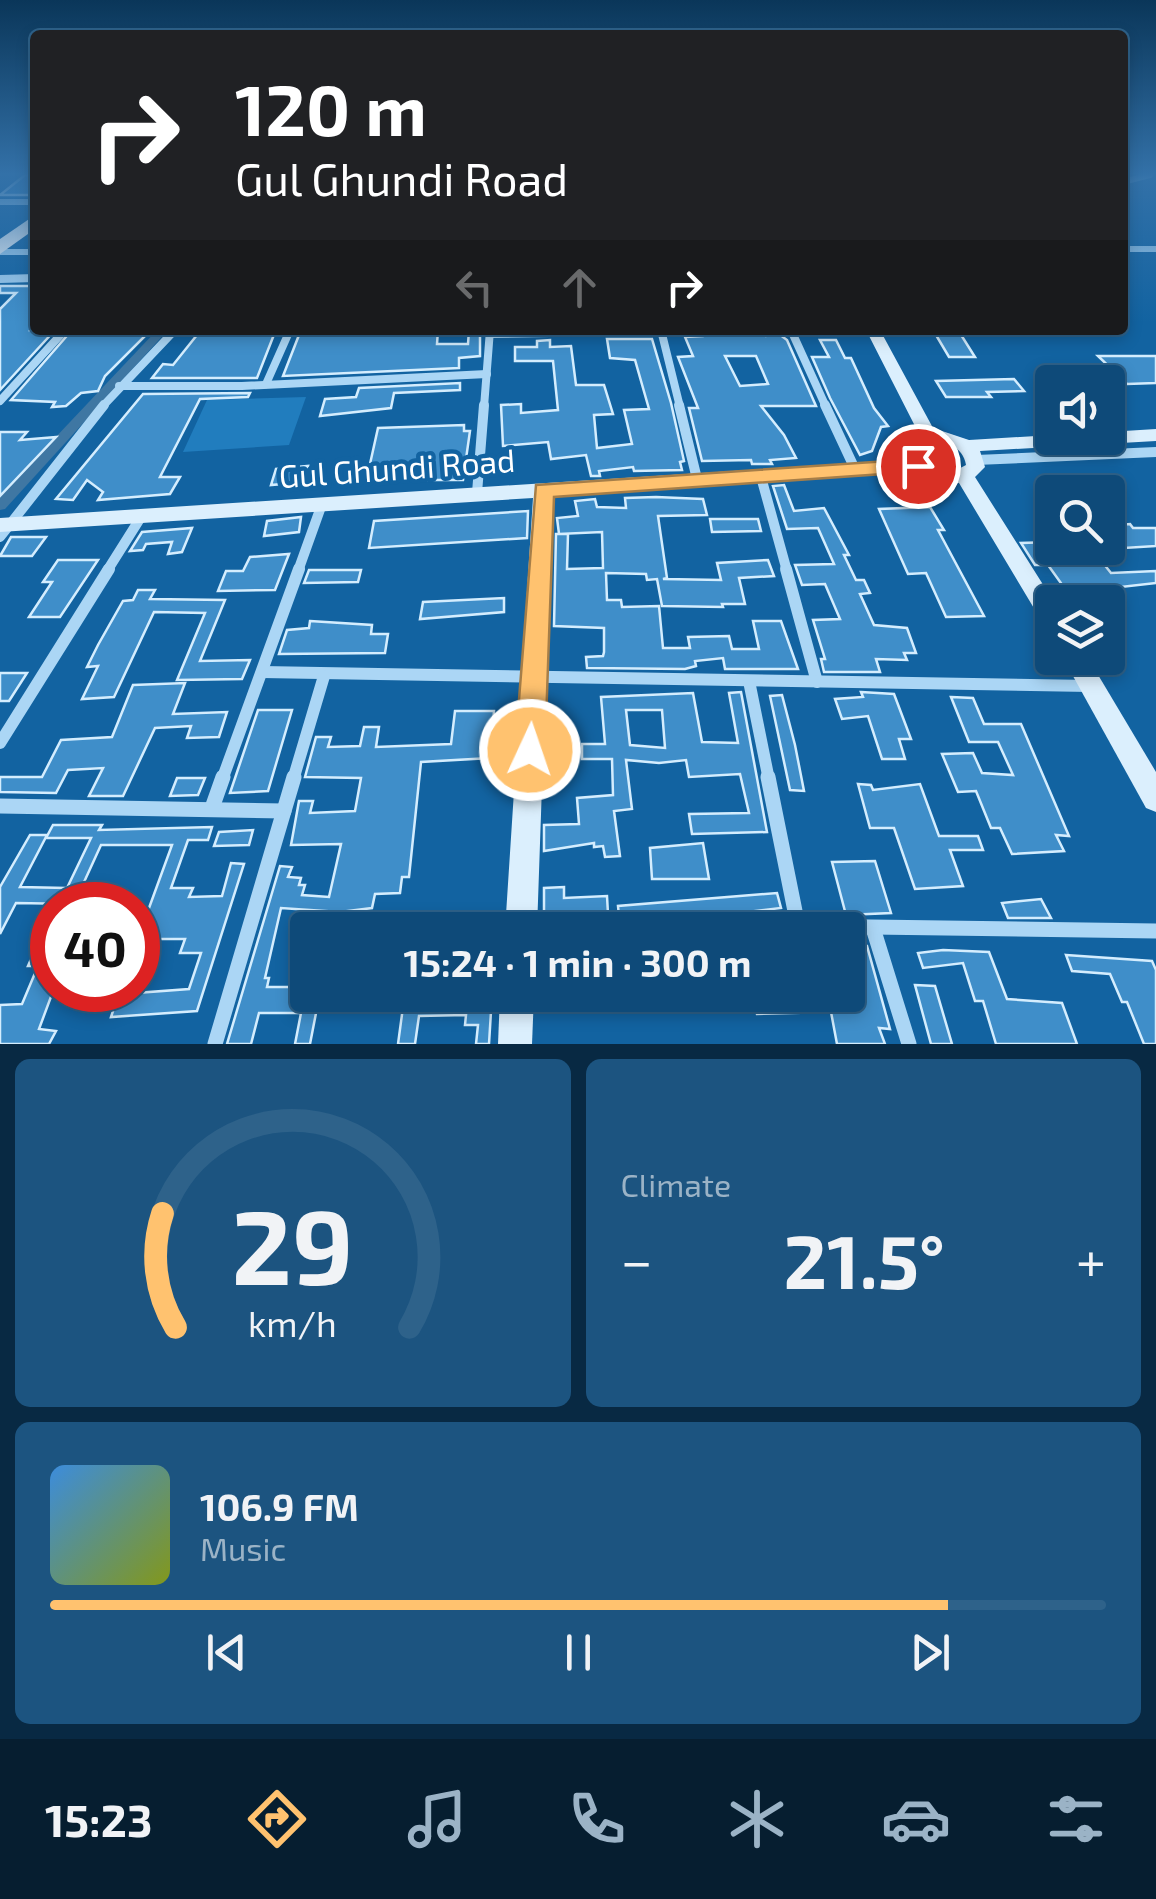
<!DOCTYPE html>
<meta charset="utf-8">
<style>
:root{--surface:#0e4a79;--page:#1c5480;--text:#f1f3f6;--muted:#9bb3c6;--line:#2e628a;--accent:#ffc26f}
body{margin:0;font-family:"Exo 2",sans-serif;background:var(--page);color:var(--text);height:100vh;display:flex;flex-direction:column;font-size:38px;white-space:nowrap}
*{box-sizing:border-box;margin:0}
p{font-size:32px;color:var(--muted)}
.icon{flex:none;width:55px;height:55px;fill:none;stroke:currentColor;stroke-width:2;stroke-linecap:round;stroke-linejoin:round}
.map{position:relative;height:1044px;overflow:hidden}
.details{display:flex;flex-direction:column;gap:15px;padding:15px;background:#082943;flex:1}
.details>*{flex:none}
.top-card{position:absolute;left:30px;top:30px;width:1098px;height:305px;border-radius:10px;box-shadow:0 5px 15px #0003,0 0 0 2px var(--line);background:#202124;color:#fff;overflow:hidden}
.fabs{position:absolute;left:1035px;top:365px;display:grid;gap:20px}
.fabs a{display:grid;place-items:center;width:90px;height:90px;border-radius:10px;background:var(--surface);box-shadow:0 5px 15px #0003,0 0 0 2px var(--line);font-size:50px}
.speed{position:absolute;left:30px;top:882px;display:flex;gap:20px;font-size:50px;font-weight:700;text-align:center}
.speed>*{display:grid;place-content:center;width:130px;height:130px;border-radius:50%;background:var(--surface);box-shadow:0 5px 15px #0003,0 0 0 2px var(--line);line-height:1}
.speed .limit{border:15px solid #d22;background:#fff;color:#111}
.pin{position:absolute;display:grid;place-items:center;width:85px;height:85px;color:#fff;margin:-42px;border:5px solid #fff;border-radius:50%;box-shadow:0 2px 10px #0007}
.me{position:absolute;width:110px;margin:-55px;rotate:3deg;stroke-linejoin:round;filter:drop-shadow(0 0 8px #0008)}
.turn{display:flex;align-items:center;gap:35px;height:210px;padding:0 40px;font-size:45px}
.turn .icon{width:130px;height:130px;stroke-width:2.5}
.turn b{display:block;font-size:70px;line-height:85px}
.lanes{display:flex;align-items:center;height:95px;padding:0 40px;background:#0003;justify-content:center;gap:50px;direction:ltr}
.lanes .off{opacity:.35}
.big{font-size:75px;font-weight:700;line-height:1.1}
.details .card{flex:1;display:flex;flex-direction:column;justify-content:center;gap:15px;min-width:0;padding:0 35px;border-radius:15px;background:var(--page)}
.details .dial{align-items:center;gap:0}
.dial svg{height:260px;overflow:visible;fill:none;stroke:var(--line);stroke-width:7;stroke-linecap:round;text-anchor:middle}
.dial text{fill:var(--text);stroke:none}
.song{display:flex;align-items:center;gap:30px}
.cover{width:120px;height:120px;border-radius:15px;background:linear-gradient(135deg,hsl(210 70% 55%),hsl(70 70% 35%))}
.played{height:10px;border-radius:5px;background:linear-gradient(90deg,var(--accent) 85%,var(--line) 85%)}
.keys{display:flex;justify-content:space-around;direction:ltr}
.heat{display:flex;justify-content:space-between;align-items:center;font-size:55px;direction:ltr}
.details .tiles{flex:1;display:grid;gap:15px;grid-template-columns:1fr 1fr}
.card:last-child{grid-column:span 2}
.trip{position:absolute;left:290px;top:912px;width:575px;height:100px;border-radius:10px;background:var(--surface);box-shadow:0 5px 15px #0003,0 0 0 2px var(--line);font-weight:700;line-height:100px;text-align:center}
.dock{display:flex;height:160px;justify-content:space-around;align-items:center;background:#061e30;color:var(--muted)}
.dock .icon{width:70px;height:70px}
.dock .selected{color:var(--accent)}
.dock b{font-size:45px;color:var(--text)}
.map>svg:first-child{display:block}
</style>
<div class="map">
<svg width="1156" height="1044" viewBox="0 0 1156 1044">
<rect width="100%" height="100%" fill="#1263a1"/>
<path fill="#217dbe" d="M306,397L289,445L183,452L207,400Z"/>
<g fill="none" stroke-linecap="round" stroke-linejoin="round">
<path fill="#3f77a3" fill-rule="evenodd" d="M157,330H168L5,509L0,510V496Z"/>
</g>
<g fill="#3f8ec9" stroke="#d4edfe" stroke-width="2.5" fill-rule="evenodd">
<path d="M25,175H35V195H0Z"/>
<path d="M0,286H35V326L31,330H55L0,390V309L16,293H0Z"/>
<path d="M72,330H151L105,376L98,391L81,393L66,406L52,407L55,402L11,400Z"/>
<path d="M201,330H230L228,334L275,332L257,378H152L163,364L173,365Z"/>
<path d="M341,330H438L437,344H468L469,330H480V356L459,358V368L283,376L299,335Z"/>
<path d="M699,330H763L766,336L779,334L787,340L816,406H761L784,435L796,458L770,460L772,464H752L751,460L702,461L689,408H698L678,357L693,356L685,337L702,336ZM725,356H756L768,384L740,386Z"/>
<path d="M933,330H958L975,357H949Z"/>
<path d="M607,339H652L671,403L684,461L680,462L682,470L634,471L633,467L599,471L600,476H591L586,455L551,459L548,442L503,446L501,405L521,404V413L558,410L553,361H515V347H537V341L550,340V347L571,346L576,385H604L613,414L594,415L597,448L632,444L624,410L649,409L635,360L610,358Z"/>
<path d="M820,340H836L845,358H851L874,408L888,426L881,427L872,451L860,455L830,398L812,357H829Z"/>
<path d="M1098,356H1156V383L1127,384Z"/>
<path d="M1014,379L1024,391L987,392L991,397H946L936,381Z"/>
<path d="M460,383V390L394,393L391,408L320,416L325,399L356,397L359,388Z"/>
<path d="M250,393L248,397L200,399L160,477H180L170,494L98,500L103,492L87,480L73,500L56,499L143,394Z"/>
<path d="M464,425V431H470L463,480H381L352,473L370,464L378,428Z"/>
<path d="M0,432H27L20,440L56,437L0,496Z"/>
<path d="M308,466L304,482L271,485L276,469Z"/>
<path d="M784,485L794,511L824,508L849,555H844L856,580H864L870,593L860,594L874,625L907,628L916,653H904L907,660L876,659L880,672H824L821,659H825L813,620L840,619L825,584L802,585L795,565L834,564L818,528L787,529L773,486Z"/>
<path d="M656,497L703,499L707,515L658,516L667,578L663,579L721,580L717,563L768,560L774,576L739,578L745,604H722L723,607L662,606L657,579L647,580L646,574L606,573L607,600H621L622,607L659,606L663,648H690L688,637L729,636L732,649H759L753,621H781L798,669H725L723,658L695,661L696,666L685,669L587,668L586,657L603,656L604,652V628L554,626L556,534H568L567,569L603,568L602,532L559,534L557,518L578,516L575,501L595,499L597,507L626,508L625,498Z"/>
<path d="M930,507L944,530H938L984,616L946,617L926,573L908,574L879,509Z"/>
<path d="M528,511L527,538L369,548L374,521Z"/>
<path d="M301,517L299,532L264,536L267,521Z"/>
<path d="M710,519H758L761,531L712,532Z"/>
<path d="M1130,524L1133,528H1156V546L1108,549V526Z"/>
<path d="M192,528L182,552L168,554L172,542L146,544L143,550L130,551L142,532Z"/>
<path d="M11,537H46L32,556H0Z"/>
<path d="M1052,542V548H1091L1111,573L1156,571V583L1068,593L1048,565H1035L1021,543Z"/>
<path d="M289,554L275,590L218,591L226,571H243L250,557Z"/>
<path d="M58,560H98L60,617H29L52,582H43Z"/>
<path d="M309,570H361L358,582L304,583Z"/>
<path d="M138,590H155L150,599L225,600L200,661L250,660L242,679L177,680L205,613L154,612L114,697L82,699L98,666L87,667L98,645L123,601L133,600Z"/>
<path d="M504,598V612L420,619L423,602Z"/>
<path d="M310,621L372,625L371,634H388L385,653L279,654L287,630L309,628Z"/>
<path d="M0,673H27L9,701H0Z"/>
<path d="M185,683L173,714L227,712L219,737L187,738L191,726L155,728L123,796H89L103,768L68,770L56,793L0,792V777H42L61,740L112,737L133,685Z"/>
<path d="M741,692L767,832L692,834L689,814L749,813L740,774L689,777L686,760L659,763L626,760L632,809L614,811L620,856L605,857L603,846L594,847V843L544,851V825L579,824L577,798L613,795L612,759H582V744H605L601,697L693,693L702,742L738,743L729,693ZM626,710H662L665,748L630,745Z"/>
<path d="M861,692L894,694L911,739H899L905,759H882L868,716L842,719L835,699L863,697Z"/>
<path d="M782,695L795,745L804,791L790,790L770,696Z"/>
<path d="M951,697L973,698L984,724H1021L1069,836L1056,835L1064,851L1012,854L1000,828H991L976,791L958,792L942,754L973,753L982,773L1013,775L998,742H969Z"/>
<path d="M258,710H292L268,791L230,793Z"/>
<path d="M455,711H494L490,758L421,762L409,877H402L400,893L375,894L372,908L340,912L281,908L265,978H269L267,987H308V995H492L489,1044H476L478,1025H465L466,1015L419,1016L415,1044H398L403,1007L317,1008L310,1044H295L301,1013H259L251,1044H227L280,866L292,867L288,877L301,878L299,885H305L302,895L329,897L341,844L291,845L299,801H313L310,813L355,811L361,778L305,777L316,737H331L328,747L360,746L364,727H379L376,747L451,744Z"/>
<path d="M177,778H205L198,795L170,796Z"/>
<path d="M858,784L871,785L873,790L920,784L939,836H978L983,850H950L963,886L915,889L894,828H870Z"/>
<path d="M53,825H102L99,830L212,827L208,840H188L171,888H193L189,897L222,896L231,863L244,864L197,1011L111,1017L120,990H136L135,993L189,989L201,953H180L185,939H141L148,922L138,923V909L149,908L172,845H101L74,904L16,903L0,934V887L30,835H47L20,887L67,888L91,838H46Z"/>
<path d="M253,830L249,845L214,846L219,832Z"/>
<path d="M703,843L709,879H652L650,848Z"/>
<path d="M875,861L891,913L846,915L832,862Z"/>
<path d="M564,887V898L607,896L608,914L544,916V888Z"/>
<path d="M777,893L781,908L620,927L618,906Z"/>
<path d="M1041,899L1051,918H1008L1002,903Z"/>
<path d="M52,931V994L39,1029L56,1031L49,1044H0V1005L22,1004L38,966H28L38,943L48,942Z"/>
<path d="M848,946H867L890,1029L879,1028L885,1044H837L831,1012L757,1014L754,995H848Z"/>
<path d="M943,950L989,952L1007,999L1062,1003L1077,1044H996L983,1001H975L963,963L923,968L918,953Z"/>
<path d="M1066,955L1152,961L1156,970V1044H1144L1127,1002H1122L1110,974L1072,971Z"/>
<path d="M915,985L935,986L952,1044H931Z"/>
</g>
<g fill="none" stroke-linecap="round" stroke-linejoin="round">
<g stroke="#abd6f5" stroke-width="6">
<path d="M1122,182L1150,175"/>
<path d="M0,202H35"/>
<path d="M1122,249H1156"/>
<path d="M0,252H35"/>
</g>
<g stroke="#abd6f5" stroke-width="8">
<path d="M0,279L35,278"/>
<path d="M661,330L680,407"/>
<path d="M791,330L826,407"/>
<path d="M490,334L661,331"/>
<path d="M266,384L290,330"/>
<path d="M119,386H242L487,374"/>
<path d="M0,401L65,330"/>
<path d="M102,407L175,330"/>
<path d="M484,407L490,330"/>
</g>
<g stroke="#abd6f5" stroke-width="10">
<path d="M679,405L697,479"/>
<path d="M825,405L854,467"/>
<path d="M976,460L1156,452"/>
<path d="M761,477L787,571"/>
<path d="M477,493L484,405"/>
<path d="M0,537L104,405"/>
<path d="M107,571L141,517"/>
<path d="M298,571L322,504"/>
</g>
<g stroke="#abd6f5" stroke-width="12">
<path d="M786,569L817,682"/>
<path d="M262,672L1090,686"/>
<path d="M749,681L769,780"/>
<path d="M0,743L109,569"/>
<path d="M222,780L299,569"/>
<path d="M293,780L324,676"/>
</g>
<g stroke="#abd6f5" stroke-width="15">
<path d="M768,777L798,926"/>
<path d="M0,806L284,811"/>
<path d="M212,808L223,777"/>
<path d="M873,928L909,1044"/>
<path d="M671,930L798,926L1156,931"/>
<path d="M215,1044L294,777"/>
</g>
<g fill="#dbeffd" fill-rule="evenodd">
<path d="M866,330H880L933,428L969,440L1052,435L1108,438V432L1156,429V441L980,451L985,467L975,477L1054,602L1052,628L1044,625L959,483L935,481L915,472L854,473L804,480L552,497L537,930H505L533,498L0,532V518L904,460L897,444L917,430ZM928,439C945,441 963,446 966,465C947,477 924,467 916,446Z"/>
<path d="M1063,658H1088L1156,772V812L1146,808Z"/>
<path d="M500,995H534L532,1044H498Z"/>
</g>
<path fill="#fff" fill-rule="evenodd" d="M35,215V229L0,254V239Z"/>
</g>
<linearGradient id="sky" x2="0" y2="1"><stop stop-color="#0a3659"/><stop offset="0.54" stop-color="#3371a8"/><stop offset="1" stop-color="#3371a8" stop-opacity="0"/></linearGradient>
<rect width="1156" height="322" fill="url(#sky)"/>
<path fill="#ffc26f" stroke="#a67e48" stroke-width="2.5" d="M918,459L926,461L929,466L926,471L554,497L545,750L541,761L530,765L519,761L515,750L536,485Z"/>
<g text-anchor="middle" stroke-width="9" stroke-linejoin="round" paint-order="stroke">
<g font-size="32" fill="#fff" stroke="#1263a1">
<text transform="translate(397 469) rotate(-4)" y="11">Gul Ghundi Road</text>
</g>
</g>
</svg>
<div class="fabs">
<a><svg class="icon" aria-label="sound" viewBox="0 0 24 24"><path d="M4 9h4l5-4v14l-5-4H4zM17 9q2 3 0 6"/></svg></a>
<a><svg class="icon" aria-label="search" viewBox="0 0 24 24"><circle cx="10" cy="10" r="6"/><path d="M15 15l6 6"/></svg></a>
<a><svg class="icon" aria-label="layers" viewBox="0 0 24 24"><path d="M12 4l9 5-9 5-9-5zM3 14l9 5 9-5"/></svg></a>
</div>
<div class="speed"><div class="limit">40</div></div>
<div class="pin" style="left:918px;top:466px;background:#d93025"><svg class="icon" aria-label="arrive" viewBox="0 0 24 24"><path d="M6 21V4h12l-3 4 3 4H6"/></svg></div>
<svg class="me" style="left:530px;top:750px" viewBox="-20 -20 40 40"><circle r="17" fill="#ffc26f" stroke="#fff" stroke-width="3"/><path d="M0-11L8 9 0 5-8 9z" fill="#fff"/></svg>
<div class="trip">15:24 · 1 min · 300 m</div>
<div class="top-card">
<div class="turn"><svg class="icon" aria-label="right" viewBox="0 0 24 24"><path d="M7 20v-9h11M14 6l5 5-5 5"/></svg><div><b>120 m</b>Gul Ghundi Road</div></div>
<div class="lanes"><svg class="icon off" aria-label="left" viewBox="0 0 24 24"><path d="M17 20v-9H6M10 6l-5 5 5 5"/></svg><svg class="icon off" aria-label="ahead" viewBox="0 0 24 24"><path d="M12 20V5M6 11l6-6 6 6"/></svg><svg class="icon" aria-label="right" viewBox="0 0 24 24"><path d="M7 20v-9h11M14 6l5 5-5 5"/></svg></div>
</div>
</div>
<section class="details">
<div class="tiles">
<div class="card dial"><svg viewBox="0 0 100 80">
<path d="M14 69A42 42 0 1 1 86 69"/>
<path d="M14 69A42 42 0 0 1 10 34" stroke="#ffc26f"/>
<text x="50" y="56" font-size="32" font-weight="700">29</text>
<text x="50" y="72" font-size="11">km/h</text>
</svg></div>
<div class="card"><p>Climate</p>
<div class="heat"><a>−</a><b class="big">21.5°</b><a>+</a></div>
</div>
<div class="card">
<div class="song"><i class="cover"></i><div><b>106.9 FM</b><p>Music</p></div></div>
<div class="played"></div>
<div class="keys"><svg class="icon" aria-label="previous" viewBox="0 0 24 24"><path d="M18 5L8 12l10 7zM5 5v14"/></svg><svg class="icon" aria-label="pause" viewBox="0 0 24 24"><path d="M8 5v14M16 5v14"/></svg><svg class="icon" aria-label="next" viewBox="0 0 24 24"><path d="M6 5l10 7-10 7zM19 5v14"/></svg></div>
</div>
</div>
</section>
<nav class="dock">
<b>15:23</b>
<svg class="icon selected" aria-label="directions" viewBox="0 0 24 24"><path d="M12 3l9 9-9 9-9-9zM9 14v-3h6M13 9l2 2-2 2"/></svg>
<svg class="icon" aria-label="music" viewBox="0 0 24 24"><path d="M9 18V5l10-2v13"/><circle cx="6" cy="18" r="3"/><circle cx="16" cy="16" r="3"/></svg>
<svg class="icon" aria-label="phone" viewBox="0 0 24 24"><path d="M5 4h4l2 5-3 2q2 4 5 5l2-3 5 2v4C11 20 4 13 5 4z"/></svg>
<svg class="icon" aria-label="climate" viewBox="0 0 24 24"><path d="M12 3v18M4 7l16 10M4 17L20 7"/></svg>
<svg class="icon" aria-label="car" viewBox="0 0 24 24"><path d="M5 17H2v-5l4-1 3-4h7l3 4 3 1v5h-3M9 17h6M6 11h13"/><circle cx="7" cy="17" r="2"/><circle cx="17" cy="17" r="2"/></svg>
<svg class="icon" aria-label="filters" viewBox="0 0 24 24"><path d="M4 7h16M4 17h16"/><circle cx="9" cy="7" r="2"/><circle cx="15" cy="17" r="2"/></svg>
</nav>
